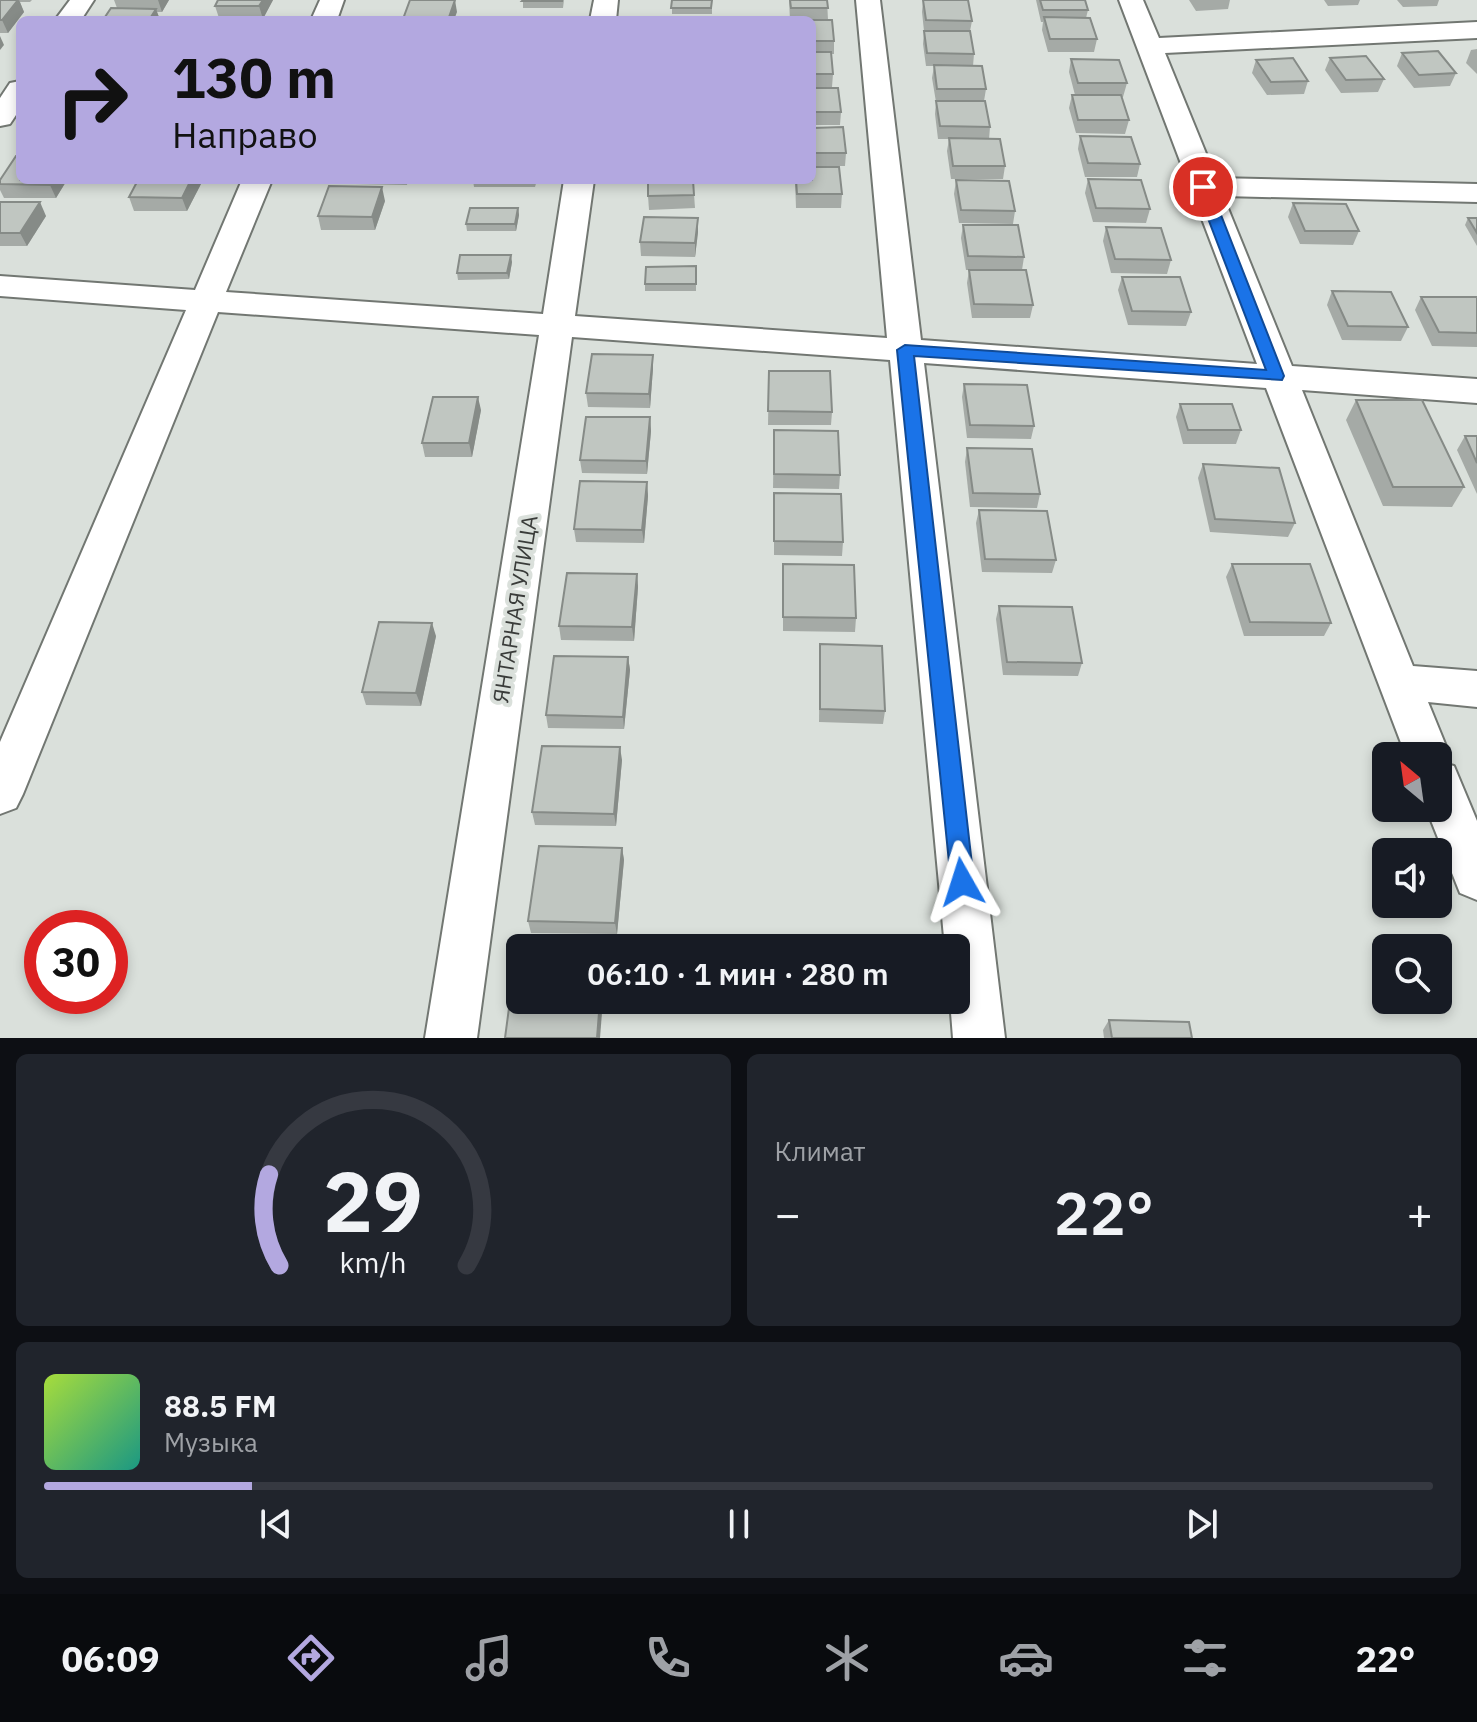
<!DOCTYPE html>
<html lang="ru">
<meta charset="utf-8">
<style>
:root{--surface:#171b24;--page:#20242c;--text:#f1f3f6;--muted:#9ea1a6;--line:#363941;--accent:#b3a8e0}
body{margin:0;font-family:"IBM Plex Sans",sans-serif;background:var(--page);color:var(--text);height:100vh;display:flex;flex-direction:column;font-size:30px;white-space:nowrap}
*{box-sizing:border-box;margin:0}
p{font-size:26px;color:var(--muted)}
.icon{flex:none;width:44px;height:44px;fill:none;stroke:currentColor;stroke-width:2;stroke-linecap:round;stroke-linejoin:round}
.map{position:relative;height:1038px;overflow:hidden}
.panel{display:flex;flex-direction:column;gap:16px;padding:16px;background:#0d0f14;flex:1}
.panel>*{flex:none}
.hud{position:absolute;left:16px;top:16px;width:800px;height:168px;border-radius:12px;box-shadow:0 4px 12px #0003;background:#b3a8e0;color:#111;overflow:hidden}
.needle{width:52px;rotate:331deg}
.tools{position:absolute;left:1372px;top:742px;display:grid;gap:16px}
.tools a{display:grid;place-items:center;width:80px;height:80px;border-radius:12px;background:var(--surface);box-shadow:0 4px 12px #0003;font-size:40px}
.speed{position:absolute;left:24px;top:910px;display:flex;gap:16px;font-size:40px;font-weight:700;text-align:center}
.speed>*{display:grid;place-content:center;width:104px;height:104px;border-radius:50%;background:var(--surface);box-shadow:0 4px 12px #0003;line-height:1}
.speed .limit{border:12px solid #d22;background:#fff;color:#111}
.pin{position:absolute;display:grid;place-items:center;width:68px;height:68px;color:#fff;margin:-34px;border:4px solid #fff;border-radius:50%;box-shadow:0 2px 8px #0007}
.me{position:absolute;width:88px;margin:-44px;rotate:354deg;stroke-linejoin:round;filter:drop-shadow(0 0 6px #0008)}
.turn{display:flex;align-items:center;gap:28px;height:168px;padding:0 24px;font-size:36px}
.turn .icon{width:104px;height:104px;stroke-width:2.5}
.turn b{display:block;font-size:56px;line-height:68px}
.big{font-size:60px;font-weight:600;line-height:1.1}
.panel .card{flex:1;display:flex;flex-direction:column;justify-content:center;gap:12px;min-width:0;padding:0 28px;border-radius:12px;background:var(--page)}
.panel .dial{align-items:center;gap:0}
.dial svg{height:208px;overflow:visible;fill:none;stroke:var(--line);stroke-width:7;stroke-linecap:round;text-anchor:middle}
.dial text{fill:var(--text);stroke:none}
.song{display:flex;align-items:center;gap:24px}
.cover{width:96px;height:96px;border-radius:12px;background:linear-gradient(135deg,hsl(80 70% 55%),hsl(170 70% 35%))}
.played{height:8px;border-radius:4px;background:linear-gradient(90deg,var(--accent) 15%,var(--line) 15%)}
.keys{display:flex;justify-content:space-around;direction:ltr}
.heat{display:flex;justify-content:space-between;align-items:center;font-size:44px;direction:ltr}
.panel .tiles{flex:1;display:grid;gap:16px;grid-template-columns:1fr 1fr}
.card:last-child{grid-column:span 2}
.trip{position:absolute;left:506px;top:934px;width:464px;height:80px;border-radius:12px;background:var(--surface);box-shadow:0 4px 12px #0003;font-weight:600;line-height:80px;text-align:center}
.tab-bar{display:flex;height:128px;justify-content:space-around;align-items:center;background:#090b0e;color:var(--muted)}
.tab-bar .icon{width:56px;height:56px}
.tab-bar .selected{color:var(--accent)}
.tab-bar b{font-size:36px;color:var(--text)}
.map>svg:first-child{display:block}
</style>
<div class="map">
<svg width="1477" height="1038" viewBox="0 0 1477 1038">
<rect width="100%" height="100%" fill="#dae0db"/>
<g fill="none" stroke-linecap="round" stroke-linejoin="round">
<defs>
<g id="street">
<path d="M70,0H94L81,20H55Z"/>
<path d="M320,0H344L337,20H311Z"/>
<path d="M594,0H618L616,20H590Z"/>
<path d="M856,0H880L921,340L1257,364L1119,0H1143L1159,38L1477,22V38L1165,53L1216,178L1477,184V202L1223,196L1292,366L1477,379V403L1302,390L1413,666L1477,671V707L1428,702L1450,756L1446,764L1454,766L1477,821V900L1460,893L1426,808H1438V756H1406L1266,388L924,363L1005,1038H953L950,1000H956V948H945L890,360L572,337L477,1038H425L539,335L218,312L23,794L16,808L0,814V742L186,310L0,296V276L195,290L242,180H272L226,292L543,314L564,180H594L575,316L887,338Z"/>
<path d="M20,81V109L10,124L0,126V98L10,83Z"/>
</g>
</defs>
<use href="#street" stroke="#727772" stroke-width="4"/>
<use href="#street" fill="#fff" fill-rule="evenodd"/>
</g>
<g fill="#a5aaa6">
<path d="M0,0H32L30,2H20L24,12L8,33H0Z"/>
<path d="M114,0H169L162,12H157L160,20H103L117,8Z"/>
<path d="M218,0H273L263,18H219L215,6Z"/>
<path d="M523,0H564L563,8H523Z"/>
<rect x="672" y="0" width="40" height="14"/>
<path d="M789,0H827L828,20L834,41V54H831L833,74L832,87H812V20H790Z"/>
<path d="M923,0L972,21L970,31L974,54L973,66L986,89L984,101L990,127L989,139L1005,166L1003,179H951L947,151L949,139H938L935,114L936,102L932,78L934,66H926L923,44L924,31L922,12Z"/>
<path d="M1036,0H1085L1088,10L1086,18L1097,39L1094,52H1048L1042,30L1043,22H1041Z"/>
<path d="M1189,0H1230L1228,9L1196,11Z"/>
<path d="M1324,0H1360L1358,5L1328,6Z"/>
<path d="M1397,0H1439L1437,6L1403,7Z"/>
<path d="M1477,49V74L1466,63L1471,50Z"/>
<path d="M1402,53L1456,73L1450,86L1414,88L1397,66Z"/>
<path d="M1330,58L1384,79L1378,92L1341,93L1325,70Z"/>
<path d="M1071,59L1127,83L1123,97H1121L1129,120L1125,134L1076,133L1069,108L1072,95H1075L1069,72Z"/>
<path d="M1256,60L1308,81L1304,94L1267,95L1252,73Z"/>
<path d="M812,88L841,112L840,125H812Z"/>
<path d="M812,128L846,153L845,166H812Z"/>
<path d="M1080,136L1140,164L1137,177H1085L1078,149Z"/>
<path d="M1088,179L1150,209L1146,223L1093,222L1085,193Z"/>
<path d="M0,180H67L56,198H4L0,190Z"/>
<path d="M354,180H408L407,185L355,184Z"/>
<path d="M473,180H537L535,187H474Z"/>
<path d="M693,180L695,208L649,210L648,196Z"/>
<path d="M795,180H812L842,194L841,208H796Z"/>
<path d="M956,180L1015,211L1013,224L959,223L954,194Z"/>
<path d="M202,182L187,211H134L129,197Z"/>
<path d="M385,201L375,230H321L318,216Z"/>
<path d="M0,202L46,216L27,246H0Z"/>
<path d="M1293,203L1359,231L1353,245L1300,244L1288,217Z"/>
<path d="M518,208L519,215L516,231H467L466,224Z"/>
<path d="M1468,218H1477V246L1465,225Z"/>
<path d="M963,225L1024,257L1022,270L1033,305L1030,318H972L967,283L969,270H966L961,238Z"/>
<path d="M1106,227L1171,260L1167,274L1111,273L1103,241Z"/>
<path d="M698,232L695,257L641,256L640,242Z"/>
<path d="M512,262L509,279L458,280L457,273Z"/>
<path d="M696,266V291H645V284Z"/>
<path d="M1122,277L1191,312L1186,326L1128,325L1118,290Z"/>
<path d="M1332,291L1408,327L1401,341L1342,340L1327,305Z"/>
<path d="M1421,297H1477V347L1432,346L1415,310Z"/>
<path d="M653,355V368L650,408L588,407L586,393Z"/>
<path d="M769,371L832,412L831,425H768Z"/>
<path d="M964,384L1034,426L1031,439L967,438L962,397Z"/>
<path d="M1356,400L1464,487L1452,507L1383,506L1346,420Z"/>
<path d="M1180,404L1241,430L1236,444H1183L1176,417Z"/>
<path d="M481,410L472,457H425L422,443Z"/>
<path d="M650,417L651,431L647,474L582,473L580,460Z"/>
<path d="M774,430L840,475L839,489L773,488Z"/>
<path d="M1465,436H1477V494L1457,450Z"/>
<path d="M967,448L1040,494L1037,508L970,507L965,462Z"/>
<path d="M1203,464L1295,523L1288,537L1210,532L1198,478Z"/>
<path d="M647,482L648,496L644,543L576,542L574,529Z"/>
<path d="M774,493L843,542L842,556L774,555Z"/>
<path d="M979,510L1056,560L1052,573L982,572L976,523Z"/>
<path d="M783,564L856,618L855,632L783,631Z"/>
<path d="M1232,564L1331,623L1324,636H1244L1226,577Z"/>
<path d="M637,574L638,587L634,641L561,640L559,626Z"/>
<path d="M999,606L1082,663L1078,676L1003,675L996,619Z"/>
<path d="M436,636L421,706L366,705L362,692Z"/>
<path d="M820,644L885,711L883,724L819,722Z"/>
<path d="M628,657L630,670L624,729L548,728L546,715Z"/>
<path d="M622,760L616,826L535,825L532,812Z"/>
<path d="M622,848L624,860L617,934L531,933L528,921Z"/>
<path d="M1109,1020L1192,1038H1104L1103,1030Z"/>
</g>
<g fill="#868b87">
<path d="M19,0L24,12L8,33L2,20Z"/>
<path d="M158,0H169L162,12Z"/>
<path d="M263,0H273L263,19L259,6Z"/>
<path d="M455,0L457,12L454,20H448Z"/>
<path d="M156,9L160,20H149Z"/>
<path d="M0,36L4,45L0,50Z"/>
<path d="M53,180H67L56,198L50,185Z"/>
<path d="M191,180H201L202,182L187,211L182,198Z"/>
<path d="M382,187L385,201L375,230L372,217Z"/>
<path d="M40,202L46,216L27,246L20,233Z"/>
<path d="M518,208L519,215L516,231L515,224Z"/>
<path d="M698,218V232L695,257V243Z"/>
<path d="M511,255L512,262L509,279L507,273Z"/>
<path d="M653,355V368L650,408L649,394Z"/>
<path d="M478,397L481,410L472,457L469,443Z"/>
<path d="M650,417L651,431L647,474L646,461Z"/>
<path d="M647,482L648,496L644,543L642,530Z"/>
<path d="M637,574L638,587L634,641L632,627Z"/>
<path d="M432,623L436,636L421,706L416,693Z"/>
<path d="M628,657L630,670L624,729L623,717Z"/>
<path d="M620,747L622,760L616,826L614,814Z"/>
<path d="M622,848L624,860L617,934L615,923Z"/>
<path d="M600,1000H603L600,1038H597Z"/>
</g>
<g fill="#c0c6c1" stroke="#868b87" stroke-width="2">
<path d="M0,0H18L2,20H0Z"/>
<path d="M218,0H263L259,6H215Z"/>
<path d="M410,0H455L448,20L403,19Z"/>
<path d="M523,0H562V1H522Z"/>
<path d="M672,0H712L711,8H671Z"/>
<path d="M790,0H827L828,8H791Z"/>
<path d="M923,0H968L972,21L926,20Z"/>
<path d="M1040,0H1085L1088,10H1043Z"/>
<path d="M111,8L156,9L149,20H103Z"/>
<path d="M227,17L272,18L271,20H226Z"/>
<path d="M1044,17L1090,18L1097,39H1050Z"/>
<path d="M812,20H832L834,41H812Z"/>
<path d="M924,31H970L974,54L927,53Z"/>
<path d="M1438,51L1456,73L1419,75L1402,53Z"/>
<path d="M812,52H831L833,74H812Z"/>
<path d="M1366,56L1384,79L1346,80L1330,58Z"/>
<path d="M1293,58L1308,81L1271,82L1256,60Z"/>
<path d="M1071,59L1119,60L1127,83H1078Z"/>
<path d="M934,65L982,66L986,89H937Z"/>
<path d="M812,88H838L841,112H812Z"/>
<path d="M1072,95H1121L1129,120H1078Z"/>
<path d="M936,101H985L990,127L940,126Z"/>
<path d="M843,127L846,153H812V128Z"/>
<path d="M1080,136L1131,137L1140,164L1088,163Z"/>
<path d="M949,138L1000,139L1005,166H953Z"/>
<path d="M16,156H20V180H53L50,185L0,184V180Z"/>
<path d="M812,167H839L842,194H797L796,180H812Z"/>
<path d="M1088,179L1141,180L1150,209L1096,208Z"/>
<path d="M138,180H191L182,198L129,197Z"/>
<path d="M648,180H693L694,195L648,196Z"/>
<path d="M956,180L1009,181L1015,211L961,210Z"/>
<path d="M329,186L382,187L372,217L318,216Z"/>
<path d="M0,202H40L20,233H0Z"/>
<path d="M1293,203L1346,204L1359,231H1305Z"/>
<path d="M470,208H518L515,224H466Z"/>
<path d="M644,217L698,218L695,243L640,242Z"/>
<path d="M1468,218H1477V233Z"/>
<path d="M963,225H1018L1024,257L968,256Z"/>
<path d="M1106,227L1161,228L1171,260L1115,259Z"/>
<path d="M460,255H511L507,273H457Z"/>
<path d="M696,266V284H645L646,267Z"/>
<path d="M969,270H1026L1033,305L974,304Z"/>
<path d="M1122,277H1180L1191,312L1132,311Z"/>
<path d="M1332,291L1391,292L1408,327L1348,326Z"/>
<path d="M1421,297H1477V333L1439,332Z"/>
<path d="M592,354L653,355L649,394L586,393Z"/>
<path d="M769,371H830L832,412L768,411Z"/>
<path d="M964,384L1027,385L1034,426L970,425Z"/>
<path d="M433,397H478L469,443H422Z"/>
<path d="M1356,400H1422L1464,487H1393Z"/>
<path d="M1180,404H1232L1241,430H1188Z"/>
<path d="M586,417H650L646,461L580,460Z"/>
<path d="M774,430L838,431L840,475L774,474Z"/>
<path d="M1465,436H1477V463Z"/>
<path d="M967,448L1032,449L1040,494L973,493Z"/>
<path d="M1203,464L1279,468L1295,523L1215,519Z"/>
<path d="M580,481L647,482L642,530L574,529Z"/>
<path d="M774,493L841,494L843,542L774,541Z"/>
<path d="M979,510L1047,511L1056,560L985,559Z"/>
<path d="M783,564L854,565L856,618L783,617Z"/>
<path d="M1232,564H1310L1331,623L1250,622Z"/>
<path d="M567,573L637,574L632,627L559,626Z"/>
<path d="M999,606L1072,607L1082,663L1007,662Z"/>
<path d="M379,622L432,623L416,693L362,692Z"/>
<path d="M820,644L882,646L885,711L820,709Z"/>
<path d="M554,656L628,657L623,717L546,715Z"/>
<path d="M542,746L620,747L614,814L532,812Z"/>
<path d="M539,846L622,848L615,923L528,921Z"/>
<path d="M516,955H520V1000H600L597,1038H505Z"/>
<path d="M1109,1020L1189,1022L1192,1038H1112Z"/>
</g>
<path fill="#1a73e8" stroke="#114b97" stroke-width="2" d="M1203,183L1210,187L1284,376L1282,380L914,356L974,882L970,889L962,892L954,889L951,882L897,350L905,345L1266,370L1196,187Z"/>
<g text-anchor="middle" stroke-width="8" stroke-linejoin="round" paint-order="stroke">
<g font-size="22" fill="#3a3c3a" stroke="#dae0db">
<text transform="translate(515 609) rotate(-81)" y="8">ЯНТАРНАЯ УЛИЦА</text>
</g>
</g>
</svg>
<div class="tools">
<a><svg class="needle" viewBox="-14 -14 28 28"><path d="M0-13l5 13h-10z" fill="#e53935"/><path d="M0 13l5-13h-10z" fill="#9ea1a6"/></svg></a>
<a><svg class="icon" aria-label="sound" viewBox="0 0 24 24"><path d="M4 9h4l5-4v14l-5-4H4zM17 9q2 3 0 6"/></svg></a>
<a><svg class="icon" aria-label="search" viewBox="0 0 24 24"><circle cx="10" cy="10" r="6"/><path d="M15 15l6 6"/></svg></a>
</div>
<div class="speed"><div class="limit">30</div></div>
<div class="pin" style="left:1203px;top:187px;background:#d93025"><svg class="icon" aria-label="arrive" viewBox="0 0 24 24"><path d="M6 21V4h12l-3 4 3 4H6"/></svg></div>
<svg class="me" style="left:962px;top:882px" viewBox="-20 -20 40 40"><path d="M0-17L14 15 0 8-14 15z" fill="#1a73e8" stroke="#fff" stroke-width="4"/></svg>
<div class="trip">06:10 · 1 мин · 280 m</div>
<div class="hud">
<div class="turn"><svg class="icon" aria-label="right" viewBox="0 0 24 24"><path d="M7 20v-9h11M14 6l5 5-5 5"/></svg><div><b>130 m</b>Направо</div></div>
</div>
</div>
<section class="panel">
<div class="tiles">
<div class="card dial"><svg viewBox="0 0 100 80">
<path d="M14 69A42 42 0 1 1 86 69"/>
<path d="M14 69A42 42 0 0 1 10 34" stroke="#b3a8e0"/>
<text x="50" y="56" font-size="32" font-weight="700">29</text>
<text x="50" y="72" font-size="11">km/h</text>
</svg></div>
<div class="card"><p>Климат</p>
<div class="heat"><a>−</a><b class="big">22°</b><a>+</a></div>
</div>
<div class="card">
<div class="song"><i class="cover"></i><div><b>88.5 FM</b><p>Музыка</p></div></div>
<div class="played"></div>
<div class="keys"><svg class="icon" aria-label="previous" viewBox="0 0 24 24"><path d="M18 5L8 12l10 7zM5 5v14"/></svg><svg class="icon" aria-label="pause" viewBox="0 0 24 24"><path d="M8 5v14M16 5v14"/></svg><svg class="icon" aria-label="next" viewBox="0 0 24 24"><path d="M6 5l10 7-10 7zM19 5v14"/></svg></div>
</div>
</div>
</section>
<nav class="tab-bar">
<b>06:09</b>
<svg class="icon selected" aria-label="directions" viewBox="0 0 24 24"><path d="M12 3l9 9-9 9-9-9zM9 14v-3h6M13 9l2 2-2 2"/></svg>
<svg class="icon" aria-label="music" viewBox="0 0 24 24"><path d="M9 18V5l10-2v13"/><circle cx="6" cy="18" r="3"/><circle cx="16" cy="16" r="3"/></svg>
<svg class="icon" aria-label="phone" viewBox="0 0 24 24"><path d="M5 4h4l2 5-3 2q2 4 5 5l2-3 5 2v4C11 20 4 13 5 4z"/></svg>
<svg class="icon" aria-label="climate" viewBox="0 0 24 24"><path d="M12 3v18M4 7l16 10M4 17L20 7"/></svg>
<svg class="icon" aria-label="car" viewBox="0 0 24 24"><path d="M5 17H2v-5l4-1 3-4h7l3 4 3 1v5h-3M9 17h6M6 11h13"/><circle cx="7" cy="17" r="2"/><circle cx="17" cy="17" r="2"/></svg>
<svg class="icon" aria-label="filters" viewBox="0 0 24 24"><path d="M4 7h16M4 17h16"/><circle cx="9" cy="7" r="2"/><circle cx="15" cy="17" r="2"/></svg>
<b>22°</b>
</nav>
